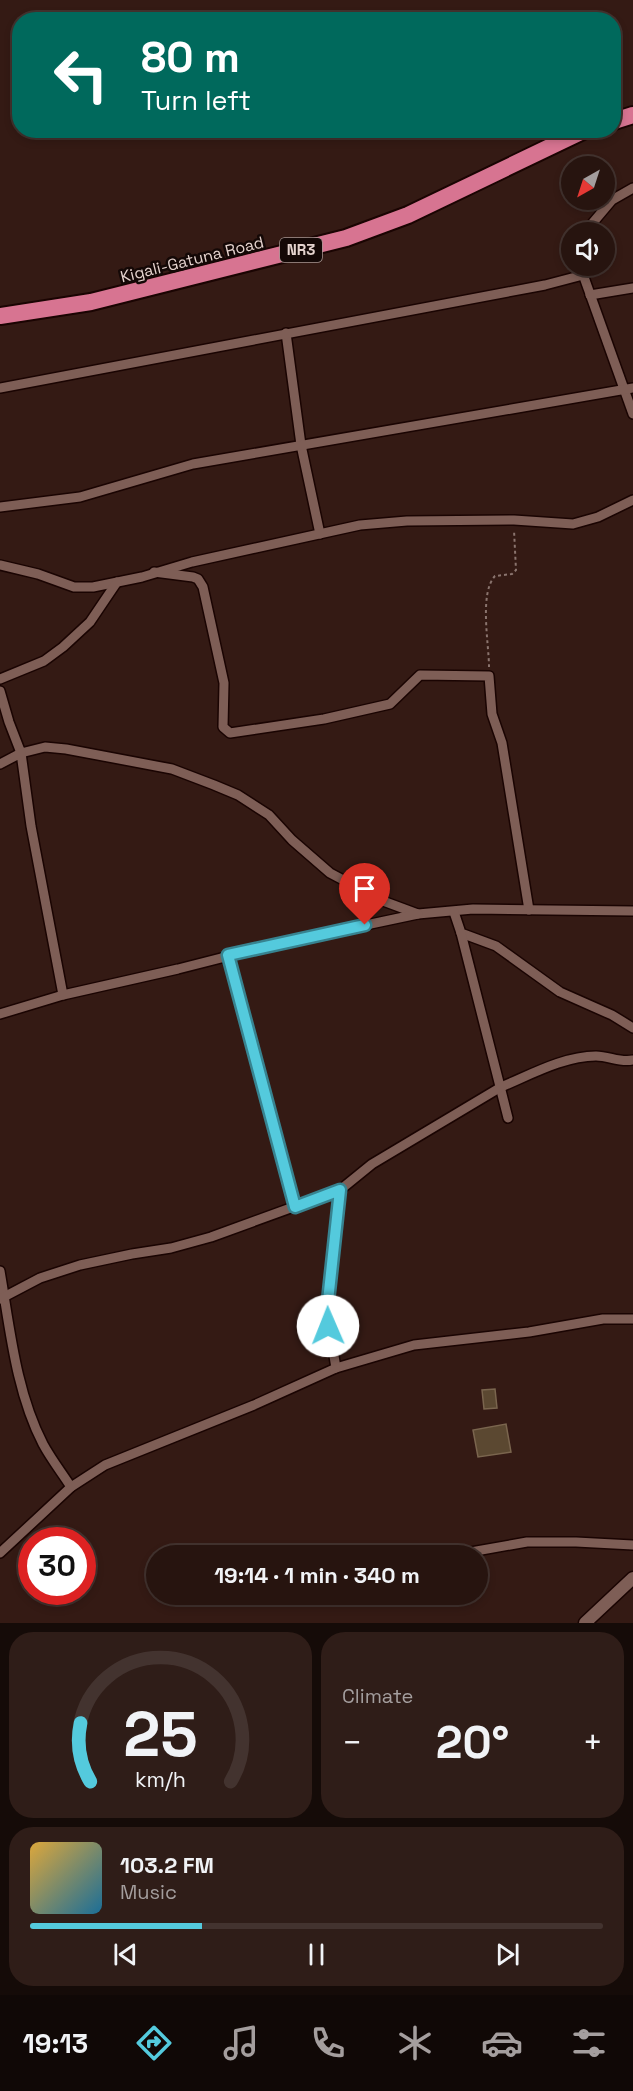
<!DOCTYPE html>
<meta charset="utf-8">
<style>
:root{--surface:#27140f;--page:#2f1d18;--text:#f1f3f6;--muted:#a49e9e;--line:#43332f;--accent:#54cadd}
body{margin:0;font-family:"Space Grotesk",sans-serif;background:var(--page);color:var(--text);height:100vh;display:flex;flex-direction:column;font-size:22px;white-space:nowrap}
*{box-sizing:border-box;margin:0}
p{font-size:20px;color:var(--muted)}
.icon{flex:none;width:33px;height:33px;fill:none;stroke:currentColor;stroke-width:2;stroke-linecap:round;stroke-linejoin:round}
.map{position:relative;height:1623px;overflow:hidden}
.panel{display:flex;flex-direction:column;gap:9px;padding:9px;background:#150b08;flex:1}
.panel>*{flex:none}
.hud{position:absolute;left:12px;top:12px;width:609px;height:126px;border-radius:24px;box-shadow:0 3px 9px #0003,0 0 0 2px var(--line);background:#00695c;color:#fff;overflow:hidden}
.needle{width:39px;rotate:219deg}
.controls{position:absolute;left:561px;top:156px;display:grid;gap:12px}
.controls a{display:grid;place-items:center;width:54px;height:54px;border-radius:50%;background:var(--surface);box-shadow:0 3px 9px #0003,0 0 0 2px var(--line);font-size:30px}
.speed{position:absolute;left:18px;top:1527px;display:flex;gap:12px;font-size:30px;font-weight:700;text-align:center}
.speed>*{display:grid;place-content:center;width:78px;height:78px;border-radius:50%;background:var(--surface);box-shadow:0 3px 9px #0003,0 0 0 2px var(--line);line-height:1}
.speed .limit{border:9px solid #d22;background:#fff;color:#111}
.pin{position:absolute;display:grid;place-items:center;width:51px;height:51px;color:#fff;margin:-62px -26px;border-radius:50% 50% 50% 0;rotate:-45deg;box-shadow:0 0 6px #0007}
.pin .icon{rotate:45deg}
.me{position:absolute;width:66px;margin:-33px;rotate:359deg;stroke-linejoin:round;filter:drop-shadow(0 0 4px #0008)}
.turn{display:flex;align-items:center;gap:21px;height:126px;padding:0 30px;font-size:27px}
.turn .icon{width:78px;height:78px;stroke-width:2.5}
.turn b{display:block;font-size:42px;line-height:51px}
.big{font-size:45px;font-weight:700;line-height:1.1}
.panel .tile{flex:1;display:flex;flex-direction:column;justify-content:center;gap:9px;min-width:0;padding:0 21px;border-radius:24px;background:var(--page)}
.panel .dial{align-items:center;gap:0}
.dial svg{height:156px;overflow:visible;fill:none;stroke:var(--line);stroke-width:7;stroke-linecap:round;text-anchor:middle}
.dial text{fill:var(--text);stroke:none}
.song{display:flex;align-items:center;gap:18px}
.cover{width:72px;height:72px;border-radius:9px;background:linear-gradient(135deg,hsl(40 70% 55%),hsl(200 70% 35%))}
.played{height:6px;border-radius:3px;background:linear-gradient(90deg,var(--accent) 30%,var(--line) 30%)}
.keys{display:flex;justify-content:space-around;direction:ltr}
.heat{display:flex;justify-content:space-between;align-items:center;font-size:33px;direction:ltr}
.panel .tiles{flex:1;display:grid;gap:9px;grid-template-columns:1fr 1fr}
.tile:last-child{grid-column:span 2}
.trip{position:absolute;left:146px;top:1545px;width:342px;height:60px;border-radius:30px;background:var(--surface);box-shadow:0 3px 9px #0003,0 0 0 2px var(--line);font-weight:700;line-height:60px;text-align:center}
.menu{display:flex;height:96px;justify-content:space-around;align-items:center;background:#100806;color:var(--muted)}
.menu .icon{width:42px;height:42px}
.menu .active{color:var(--accent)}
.menu b{font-size:27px;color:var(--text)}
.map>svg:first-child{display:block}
</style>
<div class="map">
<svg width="633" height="1623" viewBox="0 0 633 1623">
<rect width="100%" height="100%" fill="#341a14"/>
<g fill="#5b4831" stroke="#7a654e" stroke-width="1.5">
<path d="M495,1389L497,1408L484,1409L482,1390Z"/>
<path d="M506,1424L511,1452L478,1457L473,1430Z"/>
</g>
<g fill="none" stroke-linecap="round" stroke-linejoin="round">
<defs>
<g id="minor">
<path d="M585,232L612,200L633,188"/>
<path d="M580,266L633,414"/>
<path d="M590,295L633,288"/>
<path d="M286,333L301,445L320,534"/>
<path d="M0,388L545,285L583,275"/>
<path d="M0,507L80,497L193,464L633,388"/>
<path d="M0,565L38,574L74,587H93L142,577L192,562L360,525L407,521L514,520L573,524L598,517L633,500"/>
<path d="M154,572L193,577L198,579L203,587L224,683L223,727L230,733L324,719L390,704L420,675L489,676L492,714L502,743L529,910"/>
<path d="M0,679L44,661L63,647L90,622L117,582"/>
<path d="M0,691L9,722L21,753L45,747L66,749L172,769L214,785L238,795L269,815L292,840L330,873L383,901L418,914L473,909L633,911"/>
<path d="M0,764L21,753L31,826L63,995"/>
<path d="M454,912L461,933L496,946L560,992L612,1015L633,1028"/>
<path d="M461,933L508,1118"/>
<path d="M228,955L295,1207"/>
<path d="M0,1014L63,995L178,969L276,944L418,914"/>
<path d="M0,1271C10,1329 16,1392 43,1444C51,1459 62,1473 71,1487"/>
<path d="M0,1299L40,1278L80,1265L132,1254L171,1248L211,1237L340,1190L372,1164L501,1087C530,1075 564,1056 596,1056C609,1056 620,1063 633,1060"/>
<path d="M336,1368L329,1326L328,1301L340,1190"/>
<path d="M0,1553L71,1487L105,1465L254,1405L336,1368L414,1345L529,1332L603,1319H633"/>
<path d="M448,1556L527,1542H576L633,1545"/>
</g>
<path id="tertiary" d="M585,1623L633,1578"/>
<g id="trunk">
<path d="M614,121L633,115"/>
<path d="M0,316L91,302L346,238L408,215L585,130"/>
</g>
</defs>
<use href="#minor" stroke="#1a0402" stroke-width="12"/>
<use href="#tertiary" stroke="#1a0402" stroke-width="15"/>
<use href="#trunk" stroke="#1a0402" stroke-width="20"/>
<path stroke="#8a746e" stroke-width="2" stroke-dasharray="3 3" stroke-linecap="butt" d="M489,667C489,644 479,593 495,576L512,574L516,570L514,530"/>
<use href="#minor" stroke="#7e5e56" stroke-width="9"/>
<use href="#tertiary" stroke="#7e5e56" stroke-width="12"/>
<use href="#trunk" stroke="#d77491" stroke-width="16"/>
</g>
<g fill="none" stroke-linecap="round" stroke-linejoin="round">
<defs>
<path id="route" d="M328,1326V1301L340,1190L295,1207L228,955L365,925"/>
</defs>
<use href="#route" stroke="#378390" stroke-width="15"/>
<use href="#route" stroke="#54cadd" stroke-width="10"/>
</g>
<g text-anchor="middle" stroke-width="5" stroke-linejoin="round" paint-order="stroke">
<rect fill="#140806" stroke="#a69692" stroke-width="1.5" x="280" y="238" width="42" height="24" rx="4.5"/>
<g font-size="15" font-weight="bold" fill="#e5d3ce">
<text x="301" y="255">NR3</text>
</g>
<g font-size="16" fill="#e5d3ce" stroke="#140806">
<text transform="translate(192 259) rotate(-14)" y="6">Kigali-Gatuna Road</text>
</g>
</g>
</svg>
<div class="controls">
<a><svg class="needle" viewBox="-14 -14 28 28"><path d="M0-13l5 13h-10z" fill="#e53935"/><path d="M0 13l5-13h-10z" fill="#a49e9e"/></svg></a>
<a><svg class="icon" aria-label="sound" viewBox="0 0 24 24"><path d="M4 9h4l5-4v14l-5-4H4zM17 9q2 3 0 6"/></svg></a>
</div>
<div class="speed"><div class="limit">30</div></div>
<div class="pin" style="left:365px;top:925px;background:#d93025"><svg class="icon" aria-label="arrive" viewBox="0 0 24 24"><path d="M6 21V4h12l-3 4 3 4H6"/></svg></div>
<svg class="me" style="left:328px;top:1326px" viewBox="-20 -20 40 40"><circle r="19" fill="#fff"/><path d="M0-13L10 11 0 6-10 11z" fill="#54cadd"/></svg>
<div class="trip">19:14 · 1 min · 340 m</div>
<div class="hud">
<div class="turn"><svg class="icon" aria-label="left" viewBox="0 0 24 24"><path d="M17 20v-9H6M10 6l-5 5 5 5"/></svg><div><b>80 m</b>Turn left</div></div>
</div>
</div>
<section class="panel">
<div class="tiles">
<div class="tile dial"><svg viewBox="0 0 100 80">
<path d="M14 69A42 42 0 1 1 86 69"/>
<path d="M14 69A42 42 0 0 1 9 39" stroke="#54cadd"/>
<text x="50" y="56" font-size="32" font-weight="700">25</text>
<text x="50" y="72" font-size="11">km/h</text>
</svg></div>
<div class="tile"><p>Climate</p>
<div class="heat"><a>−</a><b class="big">20°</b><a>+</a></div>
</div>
<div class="tile">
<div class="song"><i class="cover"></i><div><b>103.2 FM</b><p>Music</p></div></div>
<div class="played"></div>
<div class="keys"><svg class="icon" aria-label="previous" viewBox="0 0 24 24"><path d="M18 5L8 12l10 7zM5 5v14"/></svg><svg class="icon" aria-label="pause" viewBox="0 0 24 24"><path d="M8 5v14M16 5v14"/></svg><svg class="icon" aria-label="next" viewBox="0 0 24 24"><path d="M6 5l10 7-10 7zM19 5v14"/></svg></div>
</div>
</div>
</section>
<nav class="menu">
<b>19:13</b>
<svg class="icon active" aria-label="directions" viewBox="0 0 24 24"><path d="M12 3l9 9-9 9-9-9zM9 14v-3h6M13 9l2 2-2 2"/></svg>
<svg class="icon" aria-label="music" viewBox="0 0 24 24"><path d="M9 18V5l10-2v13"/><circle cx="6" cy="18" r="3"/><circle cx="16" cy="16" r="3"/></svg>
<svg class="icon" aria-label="phone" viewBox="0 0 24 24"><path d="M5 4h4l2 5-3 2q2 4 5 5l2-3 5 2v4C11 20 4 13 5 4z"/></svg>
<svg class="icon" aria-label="climate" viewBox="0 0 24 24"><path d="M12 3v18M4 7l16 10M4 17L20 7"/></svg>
<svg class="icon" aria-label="car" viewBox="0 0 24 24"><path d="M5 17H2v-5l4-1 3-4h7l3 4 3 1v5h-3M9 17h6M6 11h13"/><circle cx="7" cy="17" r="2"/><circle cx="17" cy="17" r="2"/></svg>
<svg class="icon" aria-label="filters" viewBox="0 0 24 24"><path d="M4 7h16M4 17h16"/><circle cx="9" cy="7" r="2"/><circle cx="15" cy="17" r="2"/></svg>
</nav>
